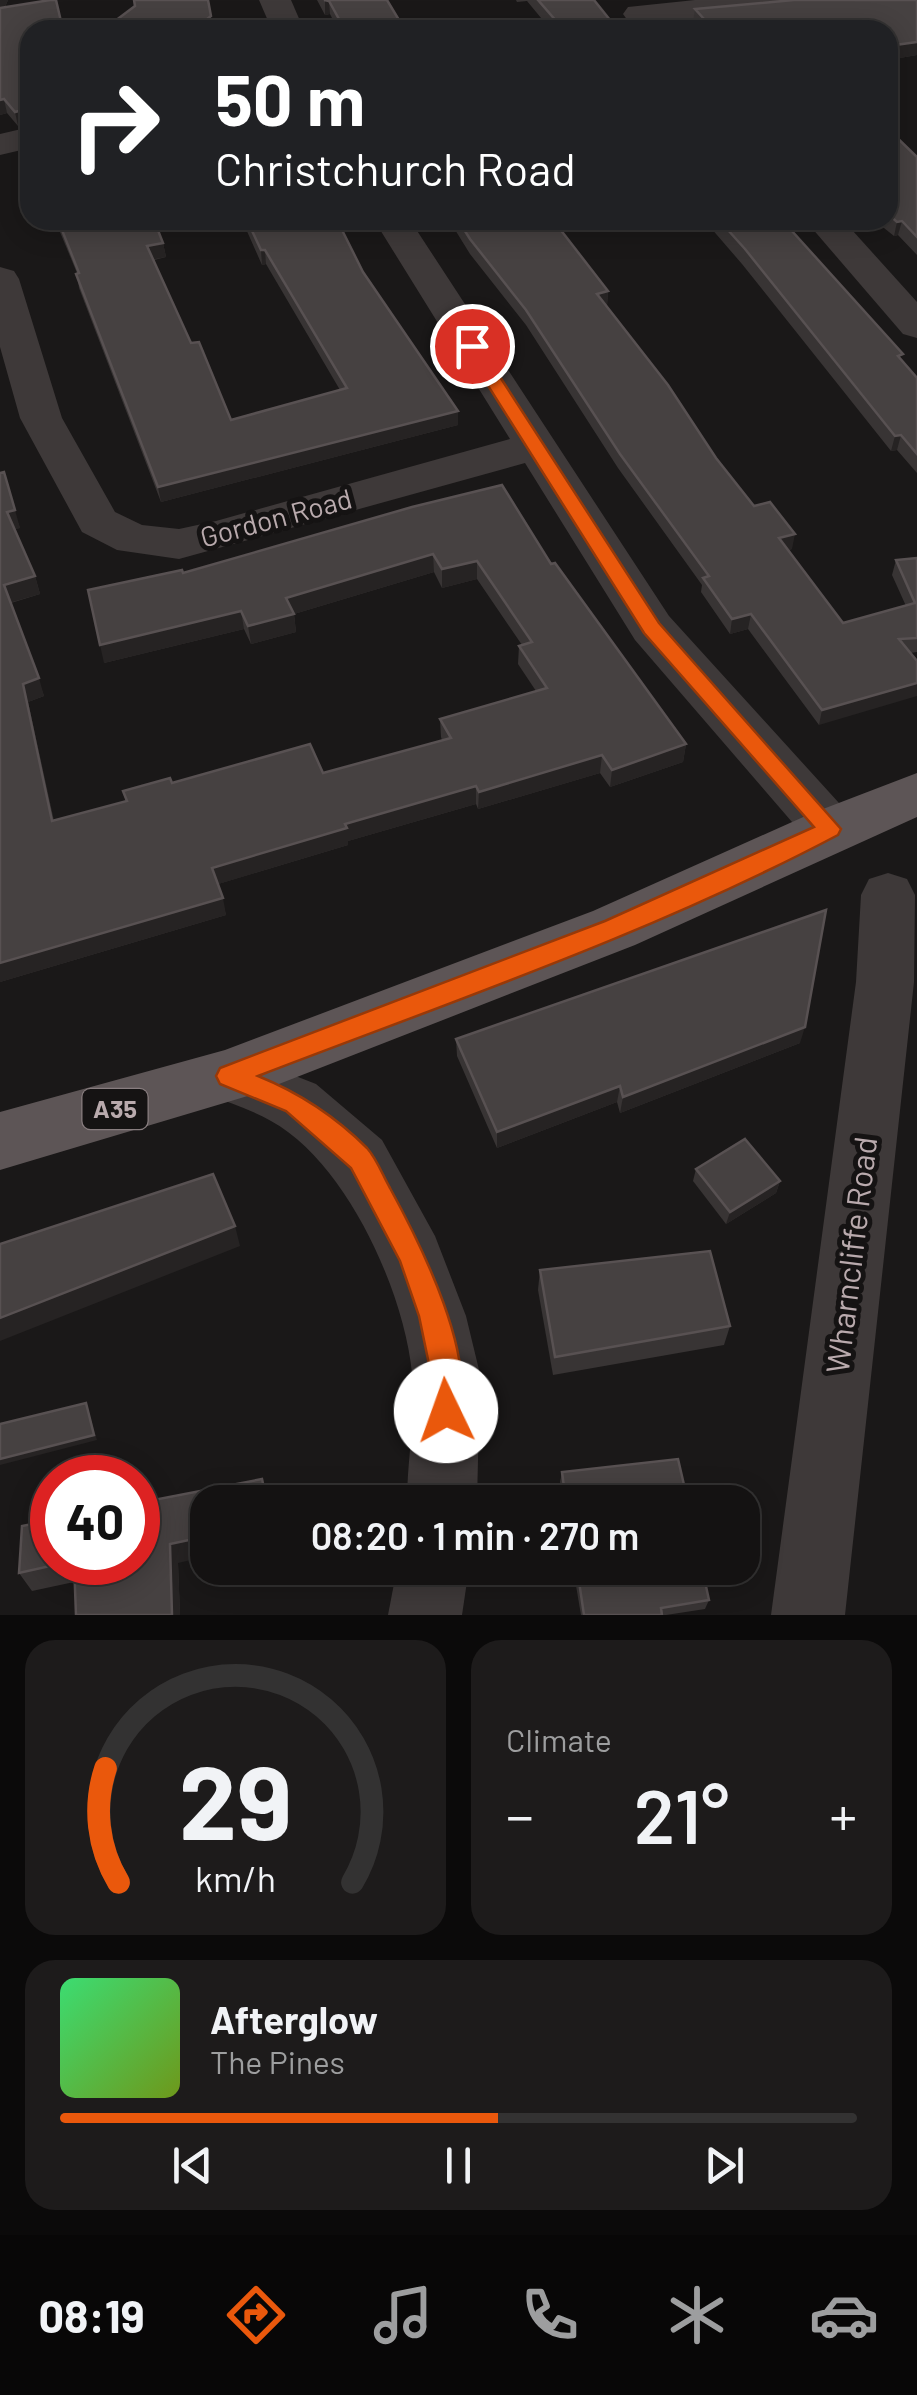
<!DOCTYPE html>
<meta charset="utf-8">
<style>
:root{--surface:#141212;--page:#1d1b1b;--text:#f1f3f6;--muted:#9d9e9f;--line:#333232;--accent:#ea580c}
body{margin:0;font-family:Barlow,sans-serif;background:var(--page);color:var(--text);height:100vh;display:flex;flex-direction:column;font-size:38px;white-space:nowrap}
*{box-sizing:border-box;margin:0}
p{font-size:32px;color:var(--muted)}
.icon{flex:none;width:55px;height:55px;fill:none;stroke:currentColor;stroke-width:2;stroke-linecap:round;stroke-linejoin:round}
.map{position:relative;height:1615px;overflow:hidden}
.side{display:flex;flex-direction:column;gap:25px;padding:25px;background:#0b0a0a;flex:1}
.side>*{flex:none}
.banner{position:absolute;left:20px;top:20px;width:878px;height:210px;border-radius:30px;box-shadow:0 5px 25px #0003,0 0 0 2px var(--line);background:#202124;color:#fff;overflow:hidden}
.speed{position:absolute;left:30px;top:1455px;display:flex;gap:20px;font-size:50px;font-weight:700;text-align:center}
.speed>*{display:grid;place-content:center;width:130px;height:130px;border-radius:50%;background:var(--surface);box-shadow:0 5px 25px #0003,0 0 0 2px var(--line);line-height:1}
.speed .limit{border:15px solid #d22;background:#fff;color:#111}
.pin{position:absolute;display:grid;place-items:center;width:85px;height:85px;color:#fff;margin:-42px;border:5px solid #fff;border-radius:50%;box-shadow:0 2px 10px #0007}
.me{position:absolute;width:110px;margin:-55px;rotate:357deg;stroke-linejoin:round;filter:drop-shadow(0 0 8px #0008)}
.turn{display:flex;align-items:center;gap:35px;height:210px;padding:0 30px;font-size:45px}
.turn .icon{width:130px;height:130px;stroke-width:2.5}
.turn b{display:block;font-size:70px;line-height:85px}
.big{font-size:75px;font-weight:600;line-height:1.1}
.side .tile{flex:1;display:flex;flex-direction:column;justify-content:center;gap:15px;min-width:0;padding:0 35px;border-radius:30px;background:var(--page)}
.side .dial{align-items:center;gap:0}
.dial svg{height:260px;overflow:visible;fill:none;stroke:var(--line);stroke-width:7;stroke-linecap:round;text-anchor:middle}
.dial text{fill:var(--text);stroke:none}
.song{display:flex;align-items:center;gap:30px}
.cover{width:120px;height:120px;border-radius:15px;background:linear-gradient(135deg,hsl(140 70% 55%),hsl(80 70% 35%))}
.played{height:10px;border-radius:5px;background:linear-gradient(90deg,var(--accent) 55%,var(--line) 55%)}
.keys{display:flex;justify-content:space-around;direction:ltr}
.heat{display:flex;justify-content:space-between;align-items:center;font-size:55px;direction:ltr}
.side .tiles{flex:1;display:grid;gap:25px;grid-template-columns:1fr 1fr}
.tile:last-child{grid-column:span 2}
.trip{position:absolute;left:190px;top:1485px;width:570px;height:100px;border-radius:30px;background:var(--surface);box-shadow:0 5px 25px #0003,0 0 0 2px var(--line);font-weight:600;line-height:100px;text-align:center}
.dock{display:flex;height:160px;justify-content:space-around;align-items:center;background:#080707;color:var(--muted)}
.dock .icon{width:70px;height:70px}
.dock .active{color:var(--accent)}
.dock b{font-size:45px;color:var(--text)}
.map>svg:first-child{display:block}
</style>
<div class="map">
<svg width="917" height="1615" viewBox="0 0 917 1615">
<rect width="100%" height="100%" fill="#1a1818"/>
<g fill="none" stroke-linecap="round" stroke-linejoin="round">
<g fill="#3e3939" fill-rule="evenodd">
<path d="M259,0H291L304,30H272Z"/>
<path d="M695,0H827L822,7L811,9L639,23L628,21L623,14L628,7Z"/>
<path d="M30,127V148L0,155V134Z"/>
<path d="M374,220H410L669,616L849,814L857,829L849,844L830,850L811,844L635,640L525,463L179,559L117,550L82,532L20,418L0,347V267L14,271L19,279L62,418L115,512L142,525L179,529L216,521L510,439Z"/>
<path d="M805,220H843L917,302V338L903,334Z"/>
<path d="M888,873L907,879L915,895L914,982L845,1615H771L856,982L861,895L869,879Z"/>
<path d="M229,1050L316,1084L382,1140L435,1236L466,1316L480,1374L477,1502H407C407,1460 416,1415 412,1373C404,1291 346,1162 271,1121C252,1110 229,1103 208,1094L199,1076L208,1058Z"/>
<path d="M397,1568H469L462,1615H388Z"/>
</g>
<path fill="#5d5556" fill-rule="evenodd" d="M917,773V817L635,945L251,1095L0,1170V1112L225,1050L593,911L810,814Z"/>
</g>
<g fill="#383434">
<path d="M0,0H8L5,7L30,30V124L18,126L7,113L0,115Z"/>
<path d="M317,0H387L405,30H338L330,14L325,15Z"/>
<path d="M516,0H594L618,30H551L527,1L517,2Z"/>
<path d="M917,0V55L888,60V30H700L693,22L695,9Z"/>
<path d="M888,112L891,133L917,157V255L898,235L894,236L874,220H888Z"/>
<path d="M55,220H154L163,243L166,257L154,260L191,343L231,420L340,390L266,264L262,265L242,220H337L363,272L458,425L161,502L79,288L77,273Z"/>
<path d="M449,220H553L608,291L607,306L716,458L754,506L792,549L788,550L843,623L906,606L892,575L896,560L917,558V652L910,653L819,725L748,629L730,634L701,592L702,585L618,468L526,325L470,254Z"/>
<path d="M704,220H782L917,378V473L897,450L891,451L742,264Z"/>
<path d="M0,473L20,528L14,529L35,576L40,594L11,603L44,696L28,702L54,821L126,802L123,791L172,783L323,773L442,740L441,737L440,719L536,691L518,664L519,646L522,645L477,579L442,588L434,572L294,614L296,632L251,644L244,629L104,663L183,573L412,507L551,564L686,744L683,762L610,787L600,773L478,809L476,804L348,841V845L218,884L226,915L0,982Z"/>
<path d="M456,1039L800,1043L620,1113L617,1102L497,1148L457,1056Z"/>
<path d="M696,1169L780,1181L776,1193L726,1224L693,1181Z"/>
<path d="M540,1270L730,1326L724,1345L553,1375L538,1290Z"/>
<path d="M562,1472L688,1502H563L560,1482Z"/>
<path d="M52,1562L178,1563L180,1615H76L74,1582L32,1591L19,1573Z"/>
<path d="M573,1568H702L709,1600L705,1609L666,1615H581Z"/>
</g>
<g fill="#262323">
<path d="M0,0H8L0,18Z"/>
<path d="M325,1H329L330,14L325,15Z"/>
<path d="M211,16L212,30H193Z"/>
<path d="M917,42V55L888,60V46Z"/>
<path d="M4,99L7,113L0,115V100Z"/>
<path d="M26,109L29,123L18,126L15,112Z"/>
<path d="M894,119L891,133L888,134V120Z"/>
<path d="M902,221L898,235L894,236L897,222Z"/>
<path d="M163,243L166,257L150,260L147,246Z"/>
<path d="M261,250H265L266,264L262,265Z"/>
<path d="M608,291L607,306L597,294Z"/>
<path d="M458,411V425L161,502L158,487Z"/>
<path d="M901,435L897,450L891,451L895,436Z"/>
<path d="M15,510L20,528L12,530L7,512Z"/>
<path d="M795,534L792,549L776,553L779,538Z"/>
<path d="M433,554L434,572L294,614L296,632L251,644L248,626L286,598Z"/>
<path d="M477,561V579L442,588V569Z"/>
<path d="M35,576L40,594L9,603L4,585Z"/>
<path d="M241,611L244,629L104,663L100,645Z"/>
<path d="M751,614L748,629L730,634L732,619Z"/>
<path d="M39,678L44,696L28,702L58,839L23,684Z"/>
<path d="M917,683V696L819,725L822,710Z"/>
<path d="M686,744L683,762L610,787L612,770Z"/>
<path d="M602,755L600,773L478,809L479,792Z"/>
<path d="M476,786V804L348,841V845L215,885L212,868L345,824Z"/>
<path d="M223,898L226,915L0,982V963Z"/>
<path d="M805,1027L800,1043L620,1113L623,1097Z"/>
<path d="M620,1086L617,1102L497,1148V1132Z"/>
<path d="M780,1181L776,1193L726,1224L730,1212Z"/>
<path d="M235,1226L240,1246L0,1341V1318Z"/>
<path d="M86,1403L97,1440L0,1465V1459Z"/>
<path d="M208,1536V1556L178,1563L180,1615H172L170,1544Z"/>
</g>
<g fill="#464141" stroke="#585152" stroke-width="2.5">
<path d="M50,0H56L63,30H30V114L26,109L15,112L4,99L0,100V8Z"/>
<path d="M134,0H208L211,16L193,30H103L135,6Z"/>
<path d="M324,0H387L405,30H345L329,1Z"/>
<path d="M538,0H594L618,30H564Z"/>
<path d="M794,0H917V42L888,46V30H714L695,9Z"/>
<path d="M888,129L917,157V237L902,221L897,222L888,214Z"/>
<path d="M58,220H154L163,243L147,246L191,343L199,342L231,420L347,388L265,250H261L247,220H337L363,272L458,411L158,487L76,274L79,273Z"/>
<path d="M458,220H553L608,291L597,294L668,385L716,458L754,506L770,502L795,534L779,538L843,623L915,603L896,560L917,558V638L899,639L917,661V683L822,710L751,614L732,619L703,578L709,576L620,454L526,310L470,239Z"/>
<path d="M719,220H782L903,354L898,356L917,378V454L901,435L895,436L745,249Z"/>
<path d="M4,472L15,510L7,512L35,576L4,585L39,678L23,684L52,821L127,801L123,791L170,778L172,783L310,744L323,773L451,738L440,719L547,688L519,646L532,642L477,561L442,569L433,554L286,598L294,614L248,626L241,611L100,645L88,590L182,570L183,573L412,507L502,485L551,564L555,563L686,744L612,770L602,755L479,792L476,786L345,824L347,828L212,868L223,898L0,963V473Z"/>
<path d="M826,910L805,1027L623,1097L620,1086L497,1132L456,1039Z"/>
<path d="M745,1139L780,1181L730,1212L696,1169Z"/>
<path d="M213,1174L235,1226L0,1318V1244Z"/>
<path d="M710,1251L730,1326L555,1357L540,1270Z"/>
<path d="M86,1403L94,1435L0,1459V1424Z"/>
<path d="M678,1459L688,1502H566L562,1472Z"/>
<path d="M262,1479L267,1502H208V1536L170,1544L172,1615H76L74,1562H138V1503Z"/>
<path d="M52,1520V1562H68L19,1573L22,1526Z"/>
<path d="M577,1568H702L709,1600L661,1608L662,1615H584Z"/>
</g>
<path fill="#ea580c" stroke="#983908" stroke-width="2.5" d="M472,341L480,346L659,623L841,829L838,835C653,933 453,1001 258,1076C300,1093 335,1116 367,1148C377,1159 383,1176 390,1188C419,1241 481,1362 456,1421L446,1426L435,1421L431,1411V1374L419,1316L400,1261L351,1168L286,1111L220,1084L216,1076L220,1068L605,921L814,827L644,633L463,346Z"/>
<g text-anchor="middle" stroke-width="10" stroke-linejoin="round" paint-order="stroke">
<rect fill="#151313" stroke="#887d7f" stroke-width="2.5" x="82.5" y="1089" width="65" height="40" rx="8"/>
<g font-size="25" font-weight="bold" fill="#b9aaad">
<text x="115" y="1118">A35</text>
</g>
<g font-size="28" fill="#b9aaad" stroke="#151313">
<text transform="translate(276 518) rotate(-15)" y="10">Gordon Road</text>
</g>
<g font-size="32" fill="#b9aaad" stroke="#151313">
<text transform="translate(852 1255) rotate(-83)" y="11">Wharncliffe Road</text>
</g>
</g>
</svg>
<div class="speed"><div class="limit">40</div></div>
<div class="pin" style="left:472px;top:346px;background:#d93025"><svg class="icon" aria-label="arrive" viewBox="0 0 24 24"><path d="M6 21V4h12l-3 4 3 4H6"/></svg></div>
<svg class="me" style="left:446px;top:1411px" viewBox="-20 -20 40 40"><circle r="19" fill="#fff"/><path d="M0-13L10 11 0 6-10 11z" fill="#ea580c"/></svg>
<div class="trip">08:20 · 1 min · 270 m</div>
<div class="banner">
<div class="turn"><svg class="icon" aria-label="right" viewBox="0 0 24 24"><path d="M7 20v-9h11M14 6l5 5-5 5"/></svg><div><b>50 m</b>Christchurch Road</div></div>
</div>
</div>
<section class="side">
<div class="tiles">
<div class="tile dial"><svg viewBox="0 0 100 80">
<path d="M14 69A42 42 0 1 1 86 69"/>
<path d="M14 69A42 42 0 0 1 10 34" stroke="#ea580c"/>
<text x="50" y="56" font-size="32" font-weight="700">29</text>
<text x="50" y="72" font-size="11">km/h</text>
</svg></div>
<div class="tile"><p>Climate</p>
<div class="heat"><a>−</a><b class="big">21°</b><a>+</a></div>
</div>
<div class="tile">
<div class="song"><i class="cover"></i><div><b>Afterglow</b><p>The Pines</p></div></div>
<div class="played"></div>
<div class="keys"><svg class="icon" aria-label="previous" viewBox="0 0 24 24"><path d="M18 5L8 12l10 7zM5 5v14"/></svg><svg class="icon" aria-label="pause" viewBox="0 0 24 24"><path d="M8 5v14M16 5v14"/></svg><svg class="icon" aria-label="next" viewBox="0 0 24 24"><path d="M6 5l10 7-10 7zM19 5v14"/></svg></div>
</div>
</div>
</section>
<nav class="dock">
<b>08:19</b>
<svg class="icon active" aria-label="directions" viewBox="0 0 24 24"><path d="M12 3l9 9-9 9-9-9zM9 14v-3h6M13 9l2 2-2 2"/></svg>
<svg class="icon" aria-label="music" viewBox="0 0 24 24"><path d="M9 18V5l10-2v13"/><circle cx="6" cy="18" r="3"/><circle cx="16" cy="16" r="3"/></svg>
<svg class="icon" aria-label="phone" viewBox="0 0 24 24"><path d="M5 4h4l2 5-3 2q2 4 5 5l2-3 5 2v4C11 20 4 13 5 4z"/></svg>
<svg class="icon" aria-label="climate" viewBox="0 0 24 24"><path d="M12 3v18M4 7l16 10M4 17L20 7"/></svg>
<svg class="icon" aria-label="car" viewBox="0 0 24 24"><path d="M5 17H2v-5l4-1 3-4h7l3 4 3 1v5h-3M9 17h6M6 11h13"/><circle cx="7" cy="17" r="2"/><circle cx="17" cy="17" r="2"/></svg>
</nav>
